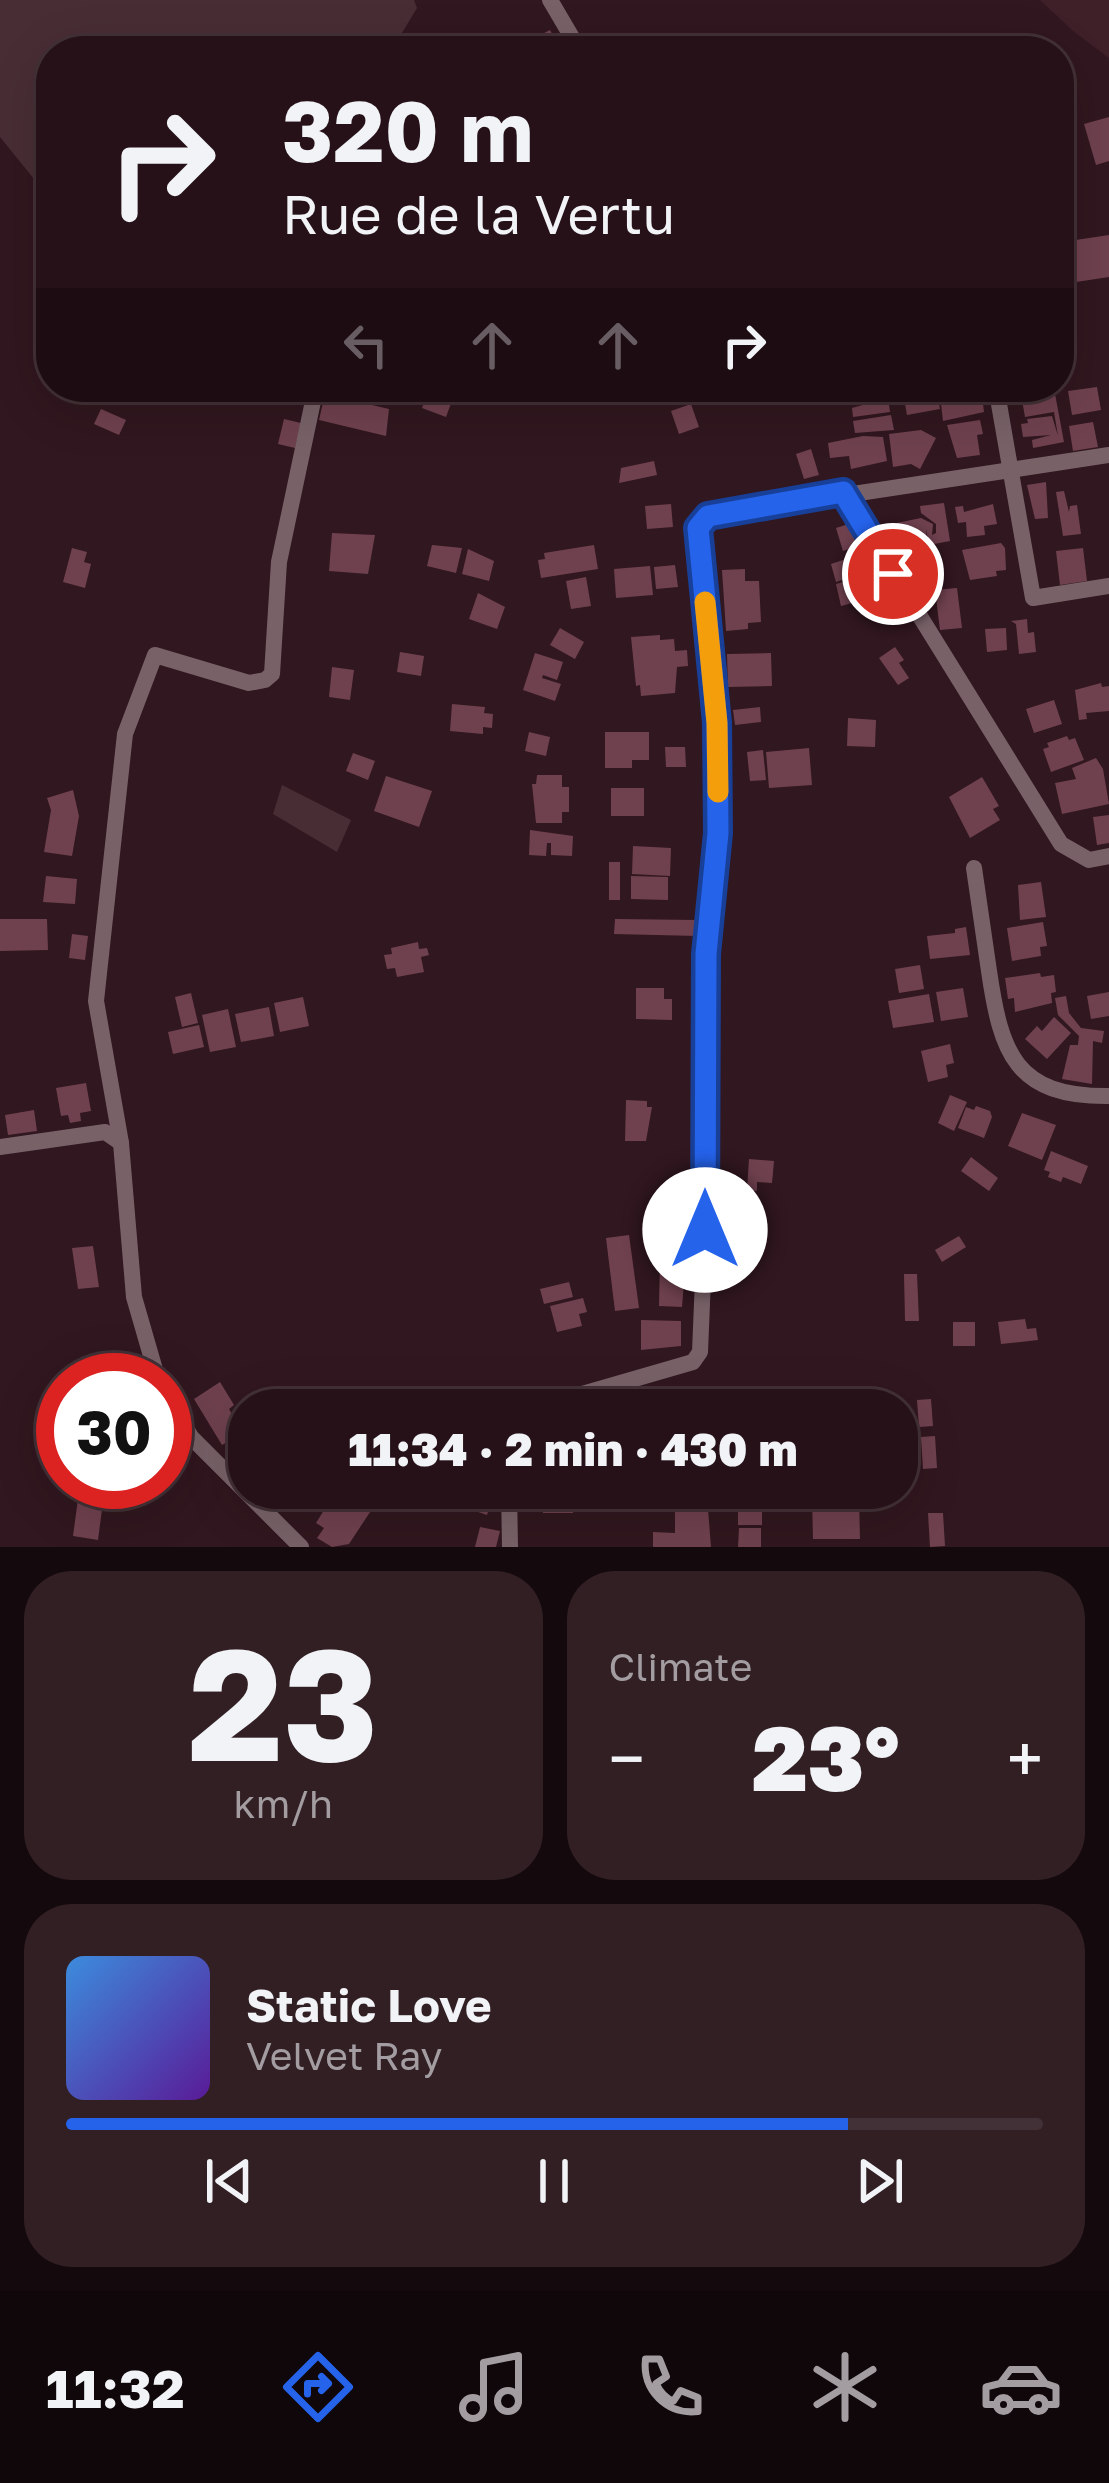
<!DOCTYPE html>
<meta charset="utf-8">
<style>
:root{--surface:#251117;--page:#311f24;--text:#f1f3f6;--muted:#a39da1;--line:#423136;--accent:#2563eb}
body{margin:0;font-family:"Golos Text",sans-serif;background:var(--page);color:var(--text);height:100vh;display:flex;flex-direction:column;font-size:45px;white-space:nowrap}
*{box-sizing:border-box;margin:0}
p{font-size:39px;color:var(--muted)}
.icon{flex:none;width:66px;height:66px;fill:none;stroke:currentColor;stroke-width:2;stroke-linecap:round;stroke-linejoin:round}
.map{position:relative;height:1547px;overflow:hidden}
.side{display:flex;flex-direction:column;gap:24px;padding:24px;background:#14090d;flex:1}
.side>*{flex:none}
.banner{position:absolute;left:36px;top:36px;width:1038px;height:366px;border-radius:48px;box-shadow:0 12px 48px #0002,0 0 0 3px var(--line);background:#251117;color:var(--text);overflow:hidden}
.speed{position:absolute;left:36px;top:1353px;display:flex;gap:24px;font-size:60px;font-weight:700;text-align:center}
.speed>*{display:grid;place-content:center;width:156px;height:156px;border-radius:50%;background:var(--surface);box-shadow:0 12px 48px #0002,0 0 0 3px var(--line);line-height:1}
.speed .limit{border:18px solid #d22;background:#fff;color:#111}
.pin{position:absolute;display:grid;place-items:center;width:102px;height:102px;color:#fff;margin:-51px;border:6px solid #fff;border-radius:50%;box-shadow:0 3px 12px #0007}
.me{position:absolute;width:132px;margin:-66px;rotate:0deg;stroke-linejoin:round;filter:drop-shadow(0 0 9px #0008)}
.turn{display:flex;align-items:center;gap:42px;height:252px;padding:0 48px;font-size:54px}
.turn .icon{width:156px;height:156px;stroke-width:2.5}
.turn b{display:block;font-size:84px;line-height:102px}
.lanes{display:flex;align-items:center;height:114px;padding:0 48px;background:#0003;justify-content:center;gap:60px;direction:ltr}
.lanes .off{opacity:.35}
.big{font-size:90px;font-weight:800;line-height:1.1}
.side .tile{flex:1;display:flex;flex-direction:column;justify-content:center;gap:18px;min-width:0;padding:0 42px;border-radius:48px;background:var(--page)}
.side .dial{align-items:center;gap:0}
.dial b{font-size:156px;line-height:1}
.song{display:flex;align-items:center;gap:36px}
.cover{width:144px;height:144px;border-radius:18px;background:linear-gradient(135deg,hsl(210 70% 55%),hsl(270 70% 35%))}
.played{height:12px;border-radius:6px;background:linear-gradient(90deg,var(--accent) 80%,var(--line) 80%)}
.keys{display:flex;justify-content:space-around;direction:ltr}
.heat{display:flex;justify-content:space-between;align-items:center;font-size:66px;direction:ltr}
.side .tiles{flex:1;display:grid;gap:24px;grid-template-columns:1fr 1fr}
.tile:last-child{grid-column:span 2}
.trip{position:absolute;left:228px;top:1389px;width:690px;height:120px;border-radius:48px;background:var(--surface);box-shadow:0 12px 48px #0002,0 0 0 3px var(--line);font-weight:800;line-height:120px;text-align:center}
.tab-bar{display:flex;height:192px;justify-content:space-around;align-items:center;background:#0f0709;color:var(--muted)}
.tab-bar .icon{width:84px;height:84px}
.tab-bar .on{color:var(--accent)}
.tab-bar b{font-size:54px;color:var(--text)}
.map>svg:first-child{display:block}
</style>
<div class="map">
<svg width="1109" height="1547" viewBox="0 0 1109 1547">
<rect width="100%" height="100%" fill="#31171f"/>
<path fill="#3f1f28" d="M1040,0H1109V58L1073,31Z"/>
<g fill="#482d34">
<path d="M0,0H414L417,8L391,51H51V200L0,137Z"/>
<path d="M282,785L351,820L337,852L273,814Z"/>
</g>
<g fill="#6f414e">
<path d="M550,30L561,51H530L525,43Z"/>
<path d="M1109,117V161L1096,165L1084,124Z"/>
<path d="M1109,235V277L1076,282L1069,241Z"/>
<path d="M902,387H936L940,409L907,415Z"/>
<path d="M939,387L981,388L984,412L943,421Z"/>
<path d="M1097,387L1101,410L1072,415L1068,391Z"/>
<path d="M429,390L453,398L446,417L422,408Z"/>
<path d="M325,394L389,409L386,436L319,420Z"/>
<path d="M1055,394L1064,442L1033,448L1032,440L1051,435L1023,437L1021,424L1028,423L1027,419L1052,416L1058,436L1054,412L1025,417L1022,400Z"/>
<path d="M888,398L890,412L853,417L852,408Z"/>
<path d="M691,404L699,427L679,434L671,411Z"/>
<path d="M101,409L126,420L119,435L94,424Z"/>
<path d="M891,415L894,430L855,433L853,421Z"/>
<path d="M284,419L301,423L295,448L278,444Z"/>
<path d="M980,420L983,434L977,435L980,455L957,458L947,425Z"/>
<path d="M1093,422L1098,447L1073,451L1069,426Z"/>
<path d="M921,430L936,438L920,469L911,464L893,467L889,434Z"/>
<path d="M863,436L883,437L887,461L851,469L849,456L830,458L828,443Z"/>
<path d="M811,449L819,475L804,479L796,454Z"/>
<path d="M654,461L657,475L619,483L621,468Z"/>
<path d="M1046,482L1048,518L1035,519L1027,485Z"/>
<path d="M1064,491L1069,512L1070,506L1077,505L1081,534L1063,536L1056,492Z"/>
<path d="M944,503L950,541L929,545L926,529L927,546L888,554L883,544L891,543L887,525L921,518L933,524L932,535L936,533V536V524L921,513L920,506Z"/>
<path d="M671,504L673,527L647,529L645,506Z"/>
<path d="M993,504L997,524L984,526L985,535L967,537L966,522L958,523L955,507L963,506L964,512Z"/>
<path d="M855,522L862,545L843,551L836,528Z"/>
<path d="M332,533L375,535L368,574L329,571Z"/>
<path d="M1001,543L1005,548L1006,570L996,571L997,576L970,580L962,550Z"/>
<path d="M432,545L462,548L456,573L427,566Z"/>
<path d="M594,545L598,569L541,578L538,560L545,559L544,553Z"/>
<path d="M72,548L87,552L84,562L91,564L85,588L63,582Z"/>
<path d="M1083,548L1087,581L1060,585L1056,551Z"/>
<path d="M468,549L494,561L489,581L462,574Z"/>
<path d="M849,558L855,576L836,582L831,564Z"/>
<path d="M675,565L678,587L656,589L654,567Z"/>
<path d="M650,566L653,595L616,598L614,569Z"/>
<path d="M745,569V581H759L761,622L748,623V629L726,631L722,570Z"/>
<path d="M586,577L591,606L571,609L566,581Z"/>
<path d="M857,578L863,600L841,606L836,584Z"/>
<path d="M957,588L962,628L940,630L935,590Z"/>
<path d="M478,593L505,607L497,629L469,619Z"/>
<path d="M1027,619L1028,633L1034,632L1036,652L1019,654L1016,624L1011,621Z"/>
<path d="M560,628L584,642L575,659L550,645Z"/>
<path d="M1006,628L1007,650L987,652L985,629Z"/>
<path d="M660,635V640L674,639L675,651L687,650L688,666L677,667L675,693L641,696L640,685L636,686L631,637Z"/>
<path d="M895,647L904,660L899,663L909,678L898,685L879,658Z"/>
<path d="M400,652L424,656L421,676L397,672Z"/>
<path d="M535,653L563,662L557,680L543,675L542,678L561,684L555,701L523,690Z"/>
<path d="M771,653L772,686L728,687L727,654Z"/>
<path d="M332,667L354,670L350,700L329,697Z"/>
<path d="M1101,683L1102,687L1109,686V711L1086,713L1087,719L1079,720L1075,690Z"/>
<path d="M1054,700L1062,724L1034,733L1026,709Z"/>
<path d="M452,704L485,707L484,713L493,714L492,728L483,727V734L450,731Z"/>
<path d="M760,707L761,722L735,725L733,710Z"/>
<path d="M848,718L876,720L875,747L847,746Z"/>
<path d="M529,732L550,737L546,756L525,751Z"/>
<path d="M605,732H649V760H632V768H605Z"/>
<path d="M1067,736L1069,740L1075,738L1084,760L1051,772L1043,749L1049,747L1047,743Z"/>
<path d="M665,747H685L686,767H666Z"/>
<path d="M809,748L812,785L769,788L766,752Z"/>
<path d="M763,750L766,780L750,781L747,752Z"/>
<path d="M353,753L375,761L368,780L346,771Z"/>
<path d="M1096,758L1103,769L1109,804L1062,814L1055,783L1076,779L1072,768Z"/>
<path d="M537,775H562V787H569V812H562V823H536L532,784H536Z"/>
<path d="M386,776L432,791L419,827L374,811Z"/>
<path d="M982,777L999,806L993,809L1000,820L970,838L949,797Z"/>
<rect x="611" y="788" width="33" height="28"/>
<path d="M73,790L79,816L72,856L44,852L51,810L47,798Z"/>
<path d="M1109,815V843L1097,845L1093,817Z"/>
<path d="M530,830L573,836L572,856L551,855V843H547L546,856L529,855Z"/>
<path d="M633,846L671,848L670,876L632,874Z"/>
<rect x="609" y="862" width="11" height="38"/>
<path d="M46,876L77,879L75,904L43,902Z"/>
<path d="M631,876L668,877V900L631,899Z"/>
<path d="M1041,882L1046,917L1020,920L1018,885Z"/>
<path d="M0,919H47L48,950L0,951Z"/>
<path d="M615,919L698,920V936L614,934Z"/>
<path d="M1043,922L1047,946L1040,947L1041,956L1012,961L1007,928Z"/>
<path d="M966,927L970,955L930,959L927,936L955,933V929Z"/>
<path d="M72,934L88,936L85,960L69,958Z"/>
<path d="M418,942L419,949L427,948L429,955L421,957L424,972L397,977L395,968L387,969L384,955L392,954L391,948Z"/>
<path d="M920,965L924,989L899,993L895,969Z"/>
<path d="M1040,973L1041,977L1054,975L1056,992L1051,993L1052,1003L1015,1012L1014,998L1008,999L1005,978Z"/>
<path d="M636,988H664V999H672V1020L636,1019Z"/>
<path d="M963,988L968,1017L941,1021L936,992Z"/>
<path d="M1109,992V1016L1091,1019L1087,996Z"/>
<path d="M191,993L198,1023L182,1027L175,997Z"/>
<path d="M929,994L934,1022L893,1028L888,1001Z"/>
<path d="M1066,996L1069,1013L1081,1028L1104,1031L1102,1043L1093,1041L1092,1084L1062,1079L1070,1045H1078L1079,1036L1058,1015L1055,998Z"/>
<path d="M303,997L309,1026L280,1032L274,1003Z"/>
<path d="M269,1007L274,1036L241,1042L235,1014Z"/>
<path d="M228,1009L236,1047L210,1052L202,1015Z"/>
<path d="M1054,1017L1071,1033L1047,1059L1025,1039L1037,1026L1042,1031Z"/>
<path d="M199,1025L204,1047L173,1054L168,1032Z"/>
<path d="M950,1044L954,1063L946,1065L948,1077L928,1082L921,1051Z"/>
<path d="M86,1083L91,1111L80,1113L81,1121L70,1123L68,1115L61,1116L56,1088Z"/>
<path d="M950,1095L967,1102L954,1131L938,1123Z"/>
<path d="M626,1100L647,1101V1107H652L646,1141H625Z"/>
<path d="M976,1106L990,1111L992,1117L984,1138L958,1128L966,1107L974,1110Z"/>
<path d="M34,1110L37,1131L8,1135L5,1115Z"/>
<path d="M1022,1113L1056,1125L1042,1160L1008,1146Z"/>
<path d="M1051,1151L1088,1166L1081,1184L1063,1177L1061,1182L1048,1177L1050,1172L1044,1170Z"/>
<path d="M971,1157L998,1178L989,1191L961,1171Z"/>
<path d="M749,1159L774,1161L772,1183L757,1182V1191L747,1190Z"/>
<path d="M629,1235L639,1308L615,1311L606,1238Z"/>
<path d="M959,1236L966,1247L942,1262L935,1250Z"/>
<path d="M93,1246L99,1287L78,1289L72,1248Z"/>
<path d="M660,1257L686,1258L682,1307L659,1306Z"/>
<path d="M904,1274H917L919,1321H905Z"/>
<path d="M569,1282L573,1297L544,1304L540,1289Z"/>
<path d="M583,1298L587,1312L579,1314L582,1326L557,1332L550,1306Z"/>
<path d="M1025,1319L1027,1329L1036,1328L1038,1340L1001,1344L998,1322Z"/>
<path d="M641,1320L681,1321V1346L641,1350Z"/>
<rect x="953" y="1322" width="22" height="24"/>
<path d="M103,1354V1358L121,1357L123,1380H81L79,1359H86V1355Z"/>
<path d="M220,1382L234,1405L229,1409L243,1433L222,1445L194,1399Z"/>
<path d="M770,1391L785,1394L783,1410H731L734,1395Z"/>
<path d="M931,1399L933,1426L919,1427L917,1400Z"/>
<path d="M935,1436L937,1468L923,1469L921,1437Z"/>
<path d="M345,1488L374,1506L349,1544L332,1547L317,1538L324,1528L316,1523L329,1502L334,1506Z"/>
<path d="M407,1488H456L447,1507L432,1500L430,1505L421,1501L424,1496Z"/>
<path d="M460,1488L488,1489L486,1496L492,1498L487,1515L455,1504Z"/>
<path d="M543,1488H574L573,1513H543Z"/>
<path d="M676,1488H712L711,1504L675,1501Z"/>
<path d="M812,1498H859L860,1539H813Z"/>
<path d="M78,1499L103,1502L98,1540L73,1536Z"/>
<path d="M762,1504V1525H738V1505Z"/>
<path d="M675,1508L708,1509L711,1547H653V1532L675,1533Z"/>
<path d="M928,1513H943L945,1546L930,1547Z"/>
<path d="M480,1527L500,1531L496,1547H475Z"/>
<path d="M739,1528H761V1547H738Z"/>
</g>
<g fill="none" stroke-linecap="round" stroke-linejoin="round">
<g stroke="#786268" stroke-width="16">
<path d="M550,0L580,51"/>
<path d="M996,387L1033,598L1109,586"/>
<path d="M843,492L1061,844L1089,860L1109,856"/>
<path d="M974,868C979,902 984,937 989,971C1001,1053 1015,1097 1109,1096"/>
<path d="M0,1147L105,1132L121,1143"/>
<path d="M158,1380L134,1297L121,1143L96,1001L125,734L155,655L249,683L265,680L272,674L279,562L316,387"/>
<path d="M165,1391L191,1437L301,1547"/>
<path d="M527,1410L693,1362L700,1352L705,1230L706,954L719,833L717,723L698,528L708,516L1109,455"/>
<path d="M509,1488L510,1547"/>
</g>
</g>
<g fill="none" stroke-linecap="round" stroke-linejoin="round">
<defs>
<path id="route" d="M705,1230L706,954L718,833L717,723L698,528L708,516L843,492L893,574"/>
</defs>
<use href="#route" stroke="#184099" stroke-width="30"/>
<use href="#route" stroke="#2563eb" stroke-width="21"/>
<path stroke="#f59e0b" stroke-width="21" d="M705,602L717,723L718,792"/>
</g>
</svg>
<div class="speed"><div class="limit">30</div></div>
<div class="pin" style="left:893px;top:574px;background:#d93025"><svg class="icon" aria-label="arrive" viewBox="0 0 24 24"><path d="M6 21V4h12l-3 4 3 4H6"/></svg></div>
<svg class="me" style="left:705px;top:1230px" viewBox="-20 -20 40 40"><circle r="19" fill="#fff"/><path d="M0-13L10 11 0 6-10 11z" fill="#2563eb"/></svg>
<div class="trip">11:34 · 2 min · 430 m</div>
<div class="banner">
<div class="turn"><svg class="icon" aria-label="right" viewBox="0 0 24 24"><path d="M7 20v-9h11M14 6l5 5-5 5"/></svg><div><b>320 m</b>Rue de la Vertu</div></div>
<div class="lanes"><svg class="icon off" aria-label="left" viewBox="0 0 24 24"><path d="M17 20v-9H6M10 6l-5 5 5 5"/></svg><svg class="icon off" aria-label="ahead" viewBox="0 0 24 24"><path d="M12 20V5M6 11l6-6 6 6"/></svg><svg class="icon off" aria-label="ahead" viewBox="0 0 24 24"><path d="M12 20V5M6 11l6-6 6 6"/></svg><svg class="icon" aria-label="right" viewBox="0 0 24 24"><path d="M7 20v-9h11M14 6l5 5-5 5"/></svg></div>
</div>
</div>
<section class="side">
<div class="tiles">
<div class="tile dial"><b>23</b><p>km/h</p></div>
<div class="tile"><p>Climate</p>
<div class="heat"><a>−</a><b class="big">23°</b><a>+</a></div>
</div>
<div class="tile">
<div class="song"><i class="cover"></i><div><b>Static Love</b><p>Velvet Ray</p></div></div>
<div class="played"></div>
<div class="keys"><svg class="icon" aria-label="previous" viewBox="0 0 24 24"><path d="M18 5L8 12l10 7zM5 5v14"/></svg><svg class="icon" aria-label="pause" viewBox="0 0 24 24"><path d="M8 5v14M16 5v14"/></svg><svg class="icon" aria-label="next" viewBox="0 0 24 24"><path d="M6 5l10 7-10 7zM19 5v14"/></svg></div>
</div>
</div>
</section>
<nav class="tab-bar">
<b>11:32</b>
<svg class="icon on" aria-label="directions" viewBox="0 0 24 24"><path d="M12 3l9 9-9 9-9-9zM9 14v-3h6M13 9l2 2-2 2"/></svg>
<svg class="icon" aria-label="music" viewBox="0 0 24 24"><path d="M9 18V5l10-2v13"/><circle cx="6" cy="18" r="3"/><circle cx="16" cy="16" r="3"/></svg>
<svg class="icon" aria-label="phone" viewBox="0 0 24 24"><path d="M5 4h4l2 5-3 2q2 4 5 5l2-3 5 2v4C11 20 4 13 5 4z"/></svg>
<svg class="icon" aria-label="climate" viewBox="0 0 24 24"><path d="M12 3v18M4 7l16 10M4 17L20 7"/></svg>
<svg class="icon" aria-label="car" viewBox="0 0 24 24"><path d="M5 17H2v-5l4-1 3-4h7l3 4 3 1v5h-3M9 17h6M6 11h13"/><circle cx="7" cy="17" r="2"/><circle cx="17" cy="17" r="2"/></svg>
</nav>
